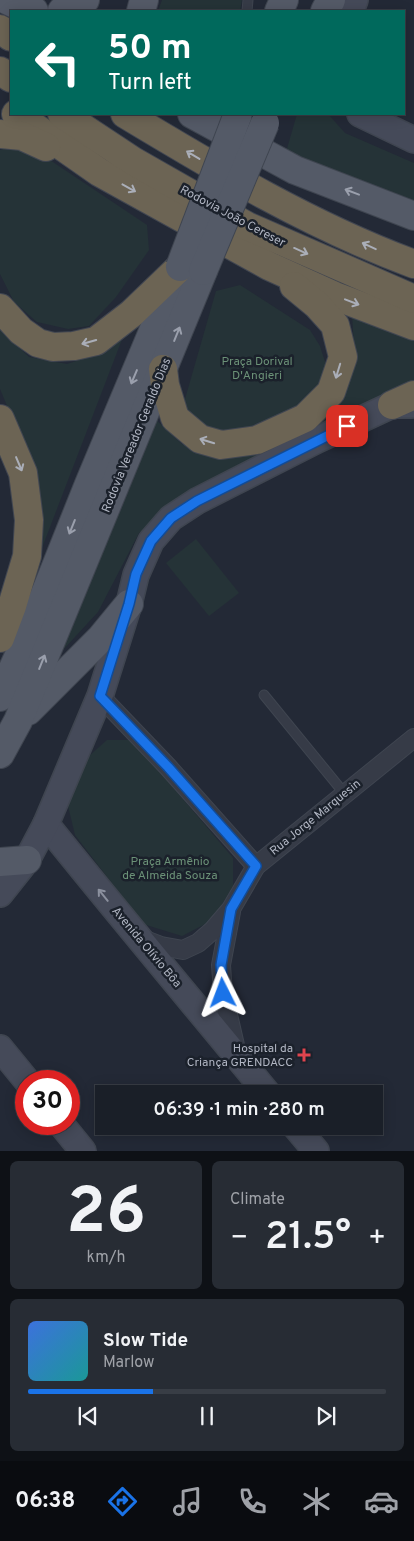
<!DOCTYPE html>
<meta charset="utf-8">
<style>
:root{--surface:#1a1f28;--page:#272c34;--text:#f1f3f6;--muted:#9fa2a8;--line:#383d45;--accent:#1a73e8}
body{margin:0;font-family:Overpass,sans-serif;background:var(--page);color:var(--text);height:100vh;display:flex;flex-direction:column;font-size:19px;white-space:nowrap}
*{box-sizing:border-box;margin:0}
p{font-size:16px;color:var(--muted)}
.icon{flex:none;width:28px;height:28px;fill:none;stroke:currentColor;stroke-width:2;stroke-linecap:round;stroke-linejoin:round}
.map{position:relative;height:1151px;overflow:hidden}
.sheet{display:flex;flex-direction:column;gap:10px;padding:10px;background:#0e1116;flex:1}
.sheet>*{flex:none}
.banner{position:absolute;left:10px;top:10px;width:395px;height:105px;border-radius:0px;box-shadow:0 2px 12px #0003,0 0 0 1px var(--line);background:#00695c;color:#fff;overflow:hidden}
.speed{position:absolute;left:15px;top:1070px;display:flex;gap:10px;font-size:25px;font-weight:700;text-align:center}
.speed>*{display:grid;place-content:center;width:65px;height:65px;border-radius:50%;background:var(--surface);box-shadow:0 2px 12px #0003,0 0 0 1px var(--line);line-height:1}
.speed .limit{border:8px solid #d22;background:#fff;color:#111}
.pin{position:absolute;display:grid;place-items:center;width:42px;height:42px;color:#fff;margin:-21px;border-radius:10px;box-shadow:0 2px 8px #0006}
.me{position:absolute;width:55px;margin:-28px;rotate:357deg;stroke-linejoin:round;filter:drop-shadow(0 0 4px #0008)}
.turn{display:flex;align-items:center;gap:18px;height:105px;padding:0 15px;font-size:22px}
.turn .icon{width:65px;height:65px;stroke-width:2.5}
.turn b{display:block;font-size:35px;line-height:42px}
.big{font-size:38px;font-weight:600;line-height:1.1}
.sheet .tile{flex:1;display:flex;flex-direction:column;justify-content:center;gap:8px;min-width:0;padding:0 18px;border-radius:8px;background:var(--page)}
.sheet .dial{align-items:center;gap:0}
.dial b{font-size:65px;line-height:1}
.song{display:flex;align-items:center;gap:15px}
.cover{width:60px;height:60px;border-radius:8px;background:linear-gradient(135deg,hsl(220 70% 55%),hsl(180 70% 35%))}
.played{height:5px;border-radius:2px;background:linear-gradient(90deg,var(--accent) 35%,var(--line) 35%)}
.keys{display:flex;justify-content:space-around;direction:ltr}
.heat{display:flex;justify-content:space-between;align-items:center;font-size:28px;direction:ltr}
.sheet .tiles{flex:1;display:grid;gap:10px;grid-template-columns:1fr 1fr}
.tile:last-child{grid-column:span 2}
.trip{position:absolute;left:95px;top:1085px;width:288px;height:50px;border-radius:0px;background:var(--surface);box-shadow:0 2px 12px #0003,0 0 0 1px var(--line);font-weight:600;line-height:50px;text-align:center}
.menu{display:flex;height:80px;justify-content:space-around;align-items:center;background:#0a0c10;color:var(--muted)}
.menu .icon{width:35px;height:35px}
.menu .selected{color:var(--accent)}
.menu b{font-size:22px;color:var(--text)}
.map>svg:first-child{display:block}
</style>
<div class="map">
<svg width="414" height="1151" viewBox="0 0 414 1151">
<rect width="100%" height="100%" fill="#232936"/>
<g fill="#253337">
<path d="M162,0H242L240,11H158Z"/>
<path d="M297,114H328L345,133L414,163V207L286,152Z"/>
<path d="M32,148L147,225L149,250L116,297L89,326L68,329L37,322L14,302L0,274V150L3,149Z"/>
<path d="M240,285L310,330L320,346L326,365L324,386L310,403L231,443L181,413L216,291Z"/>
<path d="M352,315L414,341V387L180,500L139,533L98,612L63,650L57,649L154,418L182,444L215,456L297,434L333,410L355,362Z"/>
<path d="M0,329L29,357L67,364L100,353L126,329L42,548L43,512L34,470L0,389Z"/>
<path d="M196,539L239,593L209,616L166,563Z"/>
<path d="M107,740H133L233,858V886L213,920L182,936L143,924L75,835L68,806L89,756Z"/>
</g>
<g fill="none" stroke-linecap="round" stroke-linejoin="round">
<defs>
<g id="lane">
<path d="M247,11L248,0"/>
<path d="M264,695L344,793"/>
</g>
<g id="street">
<path d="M100,696L168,767L256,866"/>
<path d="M231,912L221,965L223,993L237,1054"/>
<path d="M140,938L161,946L183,950L198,943L213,930L231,909L256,866L414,738"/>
</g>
<g id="secondary">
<path d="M351,11L355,0"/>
<path d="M360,114L414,140"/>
<path d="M46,824C119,915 194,1004 268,1094"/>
<path d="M0,894L27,860L46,824L100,696L129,604L136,575L151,541L171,518L197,501L317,440L392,405H412"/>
<path d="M0,1048L27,1081"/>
<path d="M61,1124L83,1151"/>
<path d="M295,1126L316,1151"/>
</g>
<g id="primary">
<path d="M7,0L28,10L34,11"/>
<path d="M62,11H66L85,0"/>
<path d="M141,11L144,0"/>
<path d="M279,11L284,0"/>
<path d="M325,11L331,0"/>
<path d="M192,114L295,170L414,216"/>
<path d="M0,697L31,629L89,484L180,267"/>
<path d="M28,711L101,638L129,604"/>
<path d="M0,754L18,721L203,271"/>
<path d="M0,862L27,860"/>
</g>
<g id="highway">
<path d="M0,29L11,37"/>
<path d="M0,71L11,78"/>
<path d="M16,114L99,172L269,266L335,296L414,326"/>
<path d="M62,114L133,161L247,226L414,299"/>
<path d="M125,114C218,170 311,226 414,264"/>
<path d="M0,134L22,136L46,147"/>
<path d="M0,308L21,331L38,343L53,347L74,346L96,341L131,314L180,267"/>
<path d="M163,369L165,385L175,418L200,439L221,445L257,440L305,418L331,392L343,357L335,325L317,305L294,286"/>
<path d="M392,405L414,395"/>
<path d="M0,419L23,473L29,520L27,556L12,606L0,638"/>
</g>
</defs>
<use href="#lane" stroke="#3f4550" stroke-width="11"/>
<use href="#street" stroke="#3f4550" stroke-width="20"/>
<use href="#secondary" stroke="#3f4550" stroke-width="28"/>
<use href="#primary" stroke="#3f4550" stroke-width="30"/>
<use href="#highway" stroke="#414651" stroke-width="30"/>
<use href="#lane" stroke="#363b47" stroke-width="9"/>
<use href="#street" stroke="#363b47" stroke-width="18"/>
<use href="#secondary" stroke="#454a59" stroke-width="25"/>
<use href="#primary" stroke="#545a67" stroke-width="28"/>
<use href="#highway" stroke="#6c6454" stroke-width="28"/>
<defs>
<g id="primary-bridge">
<path d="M180,267L238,114"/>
<path d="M203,271L265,123"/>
</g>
</defs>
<use href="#primary-bridge" stroke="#3f4550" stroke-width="30" stroke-linecap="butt"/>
<use href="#primary-bridge" stroke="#545a67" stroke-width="28"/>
</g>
<defs><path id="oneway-shaft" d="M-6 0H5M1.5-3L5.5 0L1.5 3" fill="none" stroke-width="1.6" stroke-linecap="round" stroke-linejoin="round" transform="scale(1.25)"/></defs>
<g stroke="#aaaeb8">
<use href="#oneway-shaft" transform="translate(193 155) rotate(-149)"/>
<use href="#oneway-shaft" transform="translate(129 188) rotate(29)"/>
<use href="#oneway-shaft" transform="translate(369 246) rotate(-155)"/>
<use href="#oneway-shaft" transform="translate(301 251) rotate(24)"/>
<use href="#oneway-shaft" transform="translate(352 302) rotate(21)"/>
<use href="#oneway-shaft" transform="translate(89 342) rotate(164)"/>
<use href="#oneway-shaft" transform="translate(338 371) rotate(107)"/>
<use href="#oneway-shaft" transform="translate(207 441) rotate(-163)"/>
<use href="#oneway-shaft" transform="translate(19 464) rotate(67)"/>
</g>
<g stroke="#9a9fac">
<use href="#oneway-shaft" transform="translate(352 192) rotate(-159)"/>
<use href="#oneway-shaft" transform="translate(177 334) rotate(-68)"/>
<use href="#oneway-shaft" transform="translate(134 377) rotate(113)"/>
<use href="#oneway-shaft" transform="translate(72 527) rotate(112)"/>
<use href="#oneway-shaft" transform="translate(42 662) rotate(-68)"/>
</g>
<use stroke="#8b909e" href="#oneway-shaft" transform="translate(103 895) rotate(-129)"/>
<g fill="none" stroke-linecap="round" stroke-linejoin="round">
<defs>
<path id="route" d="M223,993L221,965L231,909L256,866L168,767L100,696L129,604L136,574L151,541L171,518L197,501L347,426"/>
</defs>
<use href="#route" stroke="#114b97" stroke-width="12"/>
<use href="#route" stroke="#1a73e8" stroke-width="9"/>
</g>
<path fill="#e0444e" stroke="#1b212b" stroke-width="2" d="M301.5 1047.5h5v5h5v5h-5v5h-5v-5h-5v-5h5z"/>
<g text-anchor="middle" stroke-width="5" stroke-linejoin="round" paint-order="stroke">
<g font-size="12" fill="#b1b6c3" stroke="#1b212b">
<text transform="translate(233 216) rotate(28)" y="4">Rodovia João Cereser</text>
<text transform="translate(136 435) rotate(-68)" y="4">Rodovia Vereador Geraldo Dias</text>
<text transform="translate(315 817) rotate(-39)" y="4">Rua Jorge Marquesin</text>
<text transform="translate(147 947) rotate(50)" y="4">Avenida Olívio Bôa</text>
</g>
<g font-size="12" fill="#6b9177" stroke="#1b212b">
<text x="257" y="365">Praça Dorival<tspan x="257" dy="14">D'Angieri</tspan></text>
<text x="170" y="865">Praça Armênio<tspan x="170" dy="14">de Almeida Souza</tspan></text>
</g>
<g font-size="12" fill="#b1b6c3" stroke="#1b212b" text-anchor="end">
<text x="293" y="1052">Hospital da<tspan x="293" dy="14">Criança GRENDACC</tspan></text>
</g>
</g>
</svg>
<div class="speed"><div class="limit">30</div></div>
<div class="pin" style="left:347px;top:426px;background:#d93025"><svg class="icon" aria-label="arrive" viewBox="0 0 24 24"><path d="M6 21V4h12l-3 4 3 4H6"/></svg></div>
<svg class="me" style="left:223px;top:993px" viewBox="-20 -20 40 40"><path d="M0-17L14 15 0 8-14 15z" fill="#1a73e8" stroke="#fff" stroke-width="4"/></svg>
<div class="trip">06:39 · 1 min · 280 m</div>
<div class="banner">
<div class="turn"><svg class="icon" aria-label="left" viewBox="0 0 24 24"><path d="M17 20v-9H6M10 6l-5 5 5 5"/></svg><div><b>50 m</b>Turn left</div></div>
</div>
</div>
<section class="sheet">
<div class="tiles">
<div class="tile dial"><b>26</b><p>km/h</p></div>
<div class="tile"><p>Climate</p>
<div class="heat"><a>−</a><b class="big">21.5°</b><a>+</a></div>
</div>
<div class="tile">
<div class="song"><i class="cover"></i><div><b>Slow Tide</b><p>Marlow</p></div></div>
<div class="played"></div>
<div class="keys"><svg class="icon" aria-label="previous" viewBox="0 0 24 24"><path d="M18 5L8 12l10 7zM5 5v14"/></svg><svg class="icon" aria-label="pause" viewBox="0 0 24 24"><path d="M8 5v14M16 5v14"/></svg><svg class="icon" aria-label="next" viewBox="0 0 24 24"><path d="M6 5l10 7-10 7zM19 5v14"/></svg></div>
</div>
</div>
</section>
<nav class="menu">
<b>06:38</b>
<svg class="icon selected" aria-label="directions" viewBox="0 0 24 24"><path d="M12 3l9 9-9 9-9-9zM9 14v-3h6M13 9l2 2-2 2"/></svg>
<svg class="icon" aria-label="music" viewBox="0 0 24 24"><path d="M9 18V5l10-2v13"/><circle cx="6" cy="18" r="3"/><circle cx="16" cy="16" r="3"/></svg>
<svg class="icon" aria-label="phone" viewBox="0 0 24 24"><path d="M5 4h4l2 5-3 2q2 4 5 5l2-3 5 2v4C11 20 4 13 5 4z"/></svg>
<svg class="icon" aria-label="climate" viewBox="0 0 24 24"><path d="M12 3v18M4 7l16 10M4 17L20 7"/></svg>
<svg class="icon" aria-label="car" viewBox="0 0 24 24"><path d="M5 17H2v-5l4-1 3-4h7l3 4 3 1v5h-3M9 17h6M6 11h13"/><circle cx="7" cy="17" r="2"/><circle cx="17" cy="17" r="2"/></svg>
</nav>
